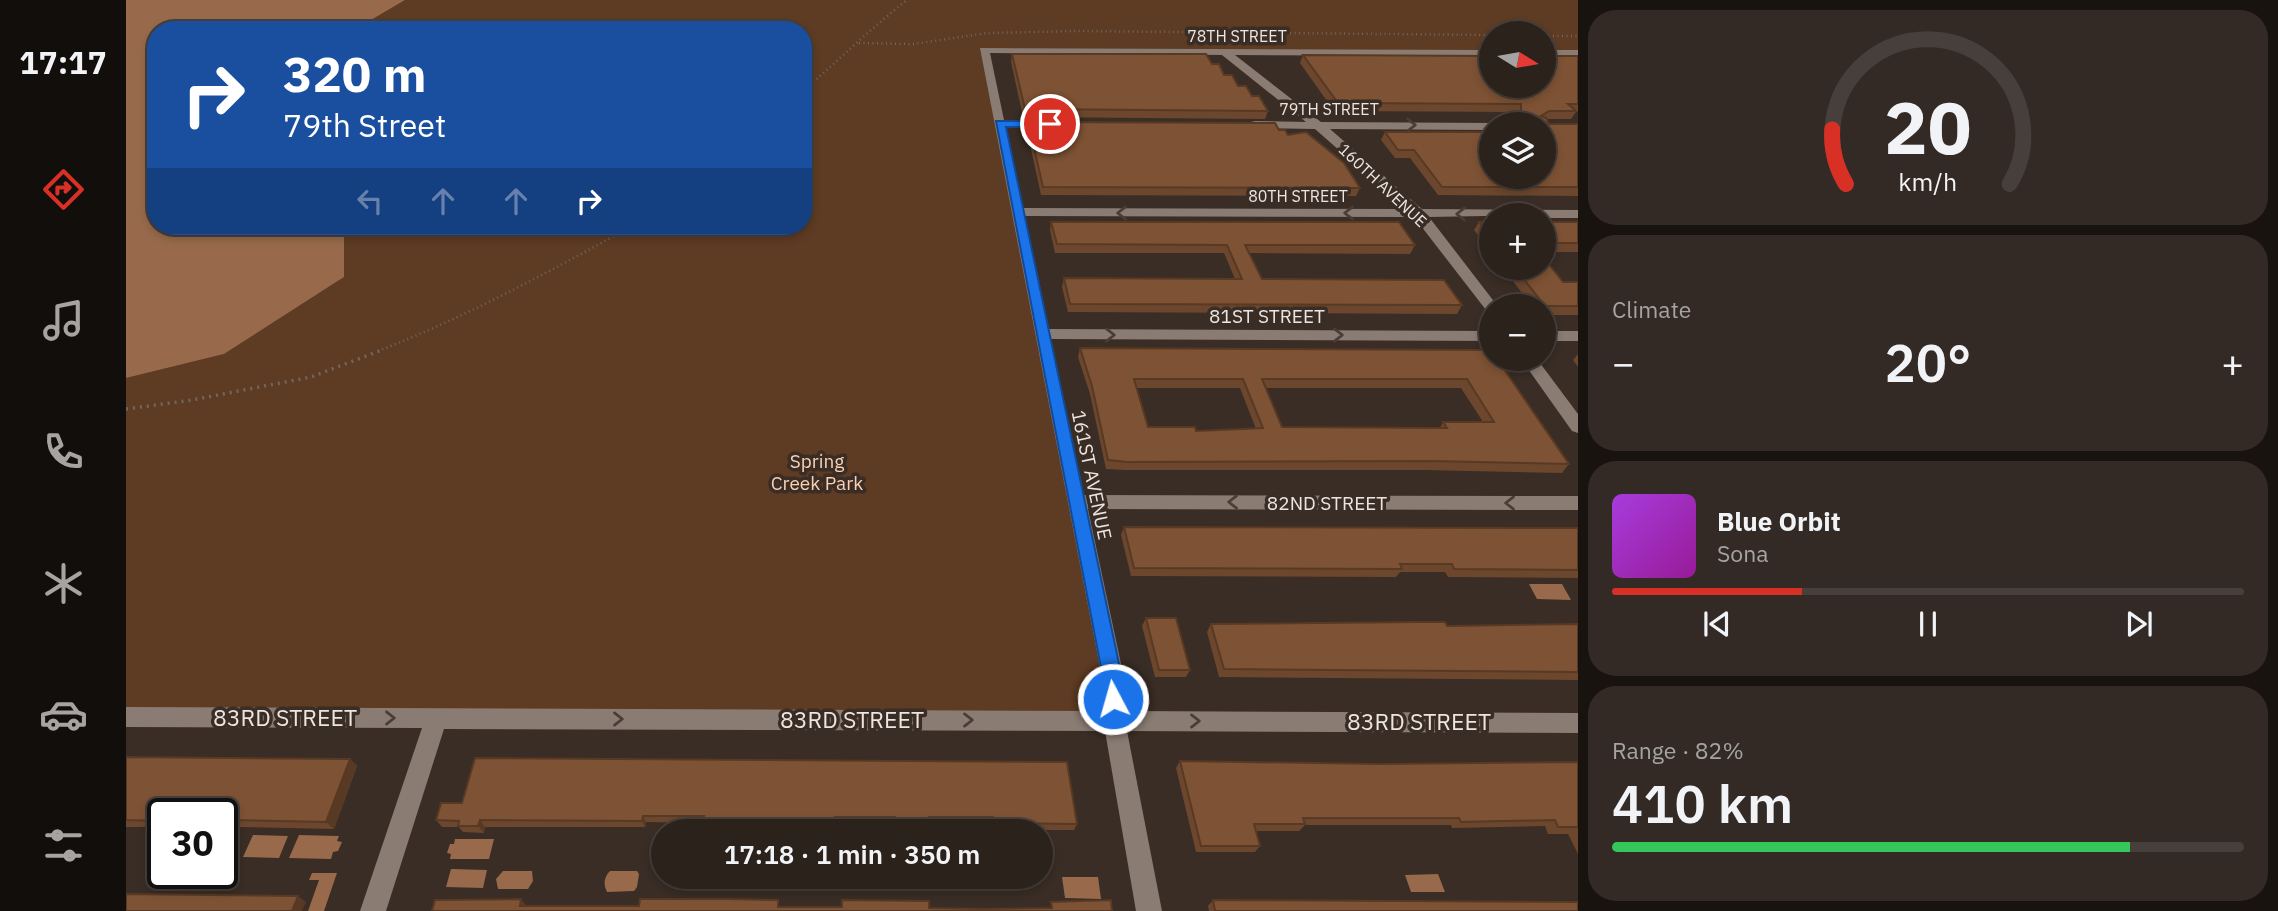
<!DOCTYPE html>
<meta charset="utf-8">
<style>
:root{--surface:#2b221c;--page:#332a25;--text:#f1f3f6;--muted:#a6a4a3;--line:#473f3b;--accent:#d93025}
body{margin:0;font-family:"IBM Plex Sans",sans-serif;background:var(--page);color:var(--text);height:100vh;display:flex;flex-direction:column;font-size:26px;white-space:nowrap}
*{box-sizing:border-box;margin:0}
p{font-size:23px;color:var(--muted)}
.icon{flex:none;width:38px;height:38px;fill:none;stroke:currentColor;stroke-width:2;stroke-linecap:round;stroke-linejoin:round}
.map{position:relative;flex:1;overflow:hidden}
.details{display:flex;flex-direction:column;gap:10px;padding:10px;background:#18130f;width:700px}
.details>*{flex:none}
.banner{position:absolute;left:21px;top:21px;width:665px;height:214px;border-radius:28px;box-shadow:0 4px 10px #0003,0 0 0 2px var(--line);background:#1a4fa0;color:#fff;overflow:hidden}
.needle{width:46px;rotate:101deg}
.fabs{position:absolute;left:1353px;top:21px;display:grid;gap:14px}
.fabs a{display:grid;place-items:center;width:77px;height:77px;border-radius:50%;background:var(--surface);box-shadow:0 4px 10px #0003,0 0 0 2px var(--line);font-size:35px}
.speed{position:absolute;left:21px;top:798px;display:flex;gap:14px;font-size:35px;font-weight:700;text-align:center}
.speed>*{display:grid;place-content:center;width:91px;height:91px;border-radius:50%;background:var(--surface);box-shadow:0 4px 10px #0003,0 0 0 2px var(--line);line-height:1}
.speed .limit{border:4px solid #111;border-radius:10px;background:#fff;color:#111}
.pin{position:absolute;display:grid;place-items:center;width:60px;height:60px;color:#fff;margin:-30px;border:4px solid #fff;border-radius:50%;box-shadow:0 2px 7px #0007}
.me{position:absolute;width:77px;margin:-38px;rotate:354deg;stroke-linejoin:round;filter:drop-shadow(0 0 5px #0008)}
.turn{display:flex;align-items:center;gap:24px;height:147px;padding:0 21px;font-size:32px}
.turn .icon{width:91px;height:91px;stroke-width:2.5}
.turn b{display:block;font-size:49px;line-height:60px}
.lanes{display:flex;align-items:center;height:66px;padding:0 21px;background:#0003;justify-content:center;gap:35px;direction:ltr}
.lanes .off{opacity:.35}
.big{font-size:52px;font-weight:600;line-height:1.1}
.details .card{flex:1;display:flex;flex-direction:column;justify-content:center;gap:10px;min-width:0;padding:0 24px;border-radius:28px;background:var(--page)}
.details .dial{align-items:center;gap:0}
.dial svg{height:182px;overflow:visible;fill:none;stroke:var(--line);stroke-width:7;stroke-linecap:round;text-anchor:middle}
.dial text{fill:var(--text);stroke:none}
.song{display:flex;align-items:center;gap:21px}
.cover{width:84px;height:84px;border-radius:10px;background:linear-gradient(135deg,hsl(280 70% 55%),hsl(300 70% 35%))}
.played{height:7px;border-radius:4px;background:linear-gradient(90deg,var(--accent) 30%,var(--line) 30%)}
.keys{display:flex;justify-content:space-around;direction:ltr}
.heat{display:flex;justify-content:space-between;align-items:center;font-size:38px;direction:ltr}
.charge{height:10px;border-radius:5px;background:linear-gradient(90deg,#34c759 82%,var(--line) 0)}
.trip{position:absolute;left:525px;top:819px;width:402px;height:70px;border-radius:35px;background:var(--surface);box-shadow:0 4px 10px #0003,0 0 0 2px var(--line);font-weight:600;line-height:70px;text-align:center}
main{display:flex;flex:1;min-height:0}
.tab-bar{display:flex;flex-direction:column;width:126px;justify-content:space-around;align-items:center;background:#110e0b;color:var(--muted)}
.tab-bar .icon{width:49px;height:49px}
.tab-bar .active{color:var(--accent)}
.tab-bar b{font-size:32px;color:var(--text)}
.map>svg:first-child{display:block}
</style>
<main>
<nav class="tab-bar">
<b>17:17</b>
<svg class="icon active" aria-label="directions" viewBox="0 0 24 24"><path d="M12 3l9 9-9 9-9-9zM9 14v-3h6M13 9l2 2-2 2"/></svg>
<svg class="icon" aria-label="music" viewBox="0 0 24 24"><path d="M9 18V5l10-2v13"/><circle cx="6" cy="18" r="3"/><circle cx="16" cy="16" r="3"/></svg>
<svg class="icon" aria-label="phone" viewBox="0 0 24 24"><path d="M5 4h4l2 5-3 2q2 4 5 5l2-3 5 2v4C11 20 4 13 5 4z"/></svg>
<svg class="icon" aria-label="climate" viewBox="0 0 24 24"><path d="M12 3v18M4 7l16 10M4 17L20 7"/></svg>
<svg class="icon" aria-label="car" viewBox="0 0 24 24"><path d="M5 17H2v-5l4-1 3-4h7l3 4 3 1v5h-3M9 17h6M6 11h13"/><circle cx="7" cy="17" r="2"/><circle cx="17" cy="17" r="2"/></svg>
<svg class="icon" aria-label="filters" viewBox="0 0 24 24"><path d="M4 7h16M4 17h16"/><circle cx="9" cy="7" r="2"/><circle cx="15" cy="17" r="2"/></svg>
</nav>
<div class="map">
<svg width="1452" height="911" viewBox="0 0 1452 911">
<rect width="100%" height="100%" fill="#392d25"/>
<path fill="#5e3b23" d="M279,0H1452V53H1418V33H1365V53L858,50L988,721L0,717V378L98,354L218,277V226H677V30H228Z"/>
<g fill="#986a4b">
<path d="M0,0H279L228,30H30V226H218V277L98,354L0,378Z"/>
<path d="M1403,584H1436L1445,600L1411,599Z"/>
<path d="M127,835L162,836L153,858L117,857Z"/>
<path d="M173,835L213,836L211,841L216,842L212,851L207,852L205,859L163,858Z"/>
<path d="M329,839H368L363,859H324L325,854L321,853L324,844H328Z"/>
<path d="M325,869L361,870L357,888L320,887Z"/>
<path d="M377,871H406L407,881L402,889H372L370,879Z"/>
<path d="M484,871H511L513,874L511,887L508,891L481,892C477,884 478,877 484,871Z"/>
<path d="M186,873H211L198,911H182L193,880H183Z"/>
<path d="M1312,874L1319,892H1285L1279,875Z"/>
<path d="M936,877H972L975,899L939,898Z"/>
</g>
<g fill="none" stroke-linecap="round" stroke-linejoin="round">
<g stroke="#716760" stroke-width="2.5" stroke-dasharray="1 3.5" stroke-linecap="butt">
<path d="M1418,36H1452"/>
<path d="M733,43L788,44L861,33L950,31L1365,35"/>
<path d="M677,91C712,61 745,28 781,0"/>
<path d="M252,351C340,317 423,272 506,226"/>
</g>
<path stroke="#716760" stroke-width="3.5" stroke-dasharray="2 5" stroke-linecap="butt" d="M0,409L66,400L185,377L256,350"/>
<g fill="#8a7c73" fill-rule="evenodd">
<path d="M854,48L1365,50V56L1109,55L1195,122L1369,123L1365,124V130L1204,129L1296,209L1452,210V218H1418V215L1303,217L1370,304L1372,306H1365V312L1360,310L1288,217L899,216L923,329L1365,331V341L925,339L958,495L1452,496V510L962,509L998,678L999,711L1452,713V733L1001,731L1036,911H1010L979,731L318,729L260,911H234L296,728L0,727V707L977,711L976,678ZM864,53L1096,55L1180,122L1129,121L1125,122V128L1189,129L1280,209L897,208L880,128H926L932,124L926,120H878Z"/>
<rect x="1418" y="50" width="34" height="6"/>
<rect x="1418" y="331" width="34" height="10"/>
<path d="M1395,359H1411L1452,414V433L1446,431Z"/>
</g>
</g>
<g fill="#6c472d" fill-rule="evenodd">
<path d="M886,54L1086,64L1126,96L1142,111L1139,119L897,117L885,62Z"/>
<path d="M1177,55L1452,56V112H1450L1445,119H1421L1423,124H1452V196L1312,195L1284,158H1269L1255,140L1259,132L1365,177L1418,124H1390V112L1208,111L1174,63Z"/>
<path d="M902,122L1153,130L1162,135L1234,188L1230,196L915,195L901,131Z"/>
<path d="M925,222L1289,245L1284,254L1123,253L1136,279L1336,305L1331,314L942,312L936,287L938,278L1109,279L1098,253H929L924,230Z"/>
<path d="M1353,222H1365V252L1348,230Z"/>
<rect x="1418" y="222" width="34" height="30"/>
<path d="M1377,268H1418L1437,282H1452V315H1418V306H1406Z"/>
<path d="M954,348L1365,350L1443,464L1436,473L1299,470H999L980,469L964,394L952,357ZM1011,388H1114L1130,429L1070,431L1022,427ZM1140,388H1335L1357,422H1317L1314,428L1156,427Z"/>
<path d="M1452,354V367L1447,360Z"/>
<path d="M998,527L1452,528V578L1322,577L1319,572H1274L1270,577L1005,576L995,535Z"/>
<path d="M1020,618L1064,670L1060,677H1029L1016,626Z"/>
<path d="M1085,624L1321,626L1452,624V680L1093,677L1081,632Z"/>
<path d="M0,757L224,759L231,766L208,829L113,827L108,837H96V814H37V827H0Z"/>
<path d="M349,758L951,824L948,830H866L865,824H804L803,830H768V824H710V830L674,831L673,828L579,827L578,823L520,822L519,827H359L358,833L337,832L333,827H316L310,820L336,803Z"/>
<path d="M1054,761L1253,764L1452,762V854L1442,834H1422L1419,826L1326,828L1325,825H1179L1173,831H1130L1134,846L1129,852H1070L1050,768Z"/>
<path d="M1087,900L1452,911H1083L1082,906Z"/>
</g>
<g fill="#583924">
<path d="M224,759L231,766L208,829L200,822Z"/>
<path d="M517,816L520,822L519,827L516,821Z"/>
<path d="M105,820L113,827L108,837L100,831Z"/>
<path d="M354,820L359,827L358,833L352,826Z"/>
<path d="M172,896L180,902L176,911H166Z"/>
<path d="M395,899L400,905L399,911L394,906Z"/>
</g>
<g fill="#7e5234" stroke="#583924" stroke-width="2" fill-rule="evenodd">
<path d="M886,54H1080L1086,64H1093L1098,75H1106L1112,86H1120L1126,96H1133L1142,111L899,109Z"/>
<path d="M1177,55L1365,56V86H1418V56H1452V104H1442L1450,111H1423L1415,116L1420,118L1423,124H1452V187H1316L1288,150H1272L1259,132H1365V177H1418V124H1395V104L1212,103Z"/>
<path d="M902,122L1149,123L1153,130H1159L1162,135L1180,132L1218,163L1234,188L917,187Z"/>
<path d="M925,222H1273L1289,245H1119L1136,279L1318,280L1336,305L944,304L938,278L1116,279L1101,245L931,244Z"/>
<path d="M1353,222H1365V237Z"/>
<rect x="1418" y="222" width="34" height="21"/>
<path d="M1418,258L1437,282H1452V306H1419L1389,268H1418Z"/>
<path d="M954,348L1365,350V359H1371L1443,464L1304,461L1001,462L982,460L966,386ZM1008,379H1117L1137,428L1070,431L1069,427H1022ZM1136,379H1341L1368,422H1317L1321,428L1156,427Z"/>
<path d="M998,527L1452,528V570L1328,569L1326,564H1274L1276,569L1008,568Z"/>
<path d="M1020,618H1050L1064,670H1033Z"/>
<path d="M1289,622H1319L1321,626L1452,624V672L1098,669L1085,624Z"/>
<path d="M0,757L224,759L200,822L105,820L100,831H96V814H37V821L0,820Z"/>
<path d="M349,758L941,762L951,824L868,823L867,817H803L804,823H769V817H709V824H673V821H577L578,816H517L516,821L354,820L352,826H332L333,821L310,820L315,803H336Z"/>
<path d="M1054,761L1253,764L1452,762V827H1432L1429,820L1335,822L1333,818H1177L1179,824H1128L1134,846H1075Z"/>
<path d="M0,894L172,896L166,911H0Z"/>
<path d="M395,899L394,906H513L514,899H601L652,900V907H716V900L803,901V908L856,909L926,908L925,902L985,900L986,911H306L309,900Z"/>
<path d="M1087,900L1452,902V911H1089Z"/>
</g>
<defs><path id="oneway-chevron" d="M-2-3.5L2.5 0L-2 3.5" fill="none" stroke-width="1.6" stroke-linecap="round" stroke-linejoin="round" transform="scale(1.75)"/></defs>
<g stroke="#493d35">
<use href="#oneway-chevron" transform="translate(1285 125)"/>
<use href="#oneway-chevron" transform="translate(996 213) rotate(-180)"/>
<use href="#oneway-chevron" transform="translate(1223 213) rotate(-180)"/>
<use href="#oneway-chevron" transform="translate(1335 214) rotate(-180)"/>
<use href="#oneway-chevron" transform="translate(984 335)"/>
<use href="#oneway-chevron" transform="translate(1212 335)"/>
<use href="#oneway-chevron" transform="translate(1107 502) rotate(-180)"/>
<use href="#oneway-chevron" transform="translate(1384 503) rotate(-180)"/>
<use href="#oneway-chevron" transform="translate(264 718)"/>
<use href="#oneway-chevron" transform="translate(492 719)"/>
<use href="#oneway-chevron" transform="translate(842 720)"/>
<use href="#oneway-chevron" transform="translate(1069 721)"/>
</g>
<path fill="#1a73e8" stroke="#114b97" stroke-width="2" d="M870,121H924L930,124L924,127H880L996,678L997,699L994,706L987,708L980,706L977,678Z"/>
<g text-anchor="middle" stroke-width="7" stroke-linejoin="round" paint-order="stroke">
<g font-size="16" fill="#ede5e0" stroke="#392d25">
<text x="1111" y="42">78TH STREET</text>
<text x="1203" y="115">79TH STREET</text>
<text transform="translate(1257 185) rotate(43)" y="6">160TH AVENUE</text>
<text x="1172" y="202">80TH STREET</text>
</g>
<g font-size="19" fill="#ede5e0" stroke="#392d25">
<text x="1141" y="323">81ST STREET</text>
<text transform="translate(966 475) rotate(78)" y="7">161ST AVENUE</text>
<text x="1201" y="510">82ND STREET</text>
</g>
<g font-size="19" fill="#fbcfb3" stroke="#392d25">
<text x="691" y="468">Spring<tspan x="691" dy="22">Creek Park</tspan></text>
</g>
<g font-size="23" fill="#ede5e0" stroke="#392d25">
<text x="159" y="726">83RD STREET</text>
<text x="726" y="728">83RD STREET</text>
<text x="1293" y="730">83RD STREET</text>
</g>
</g>
</svg>
<div class="fabs">
<a><svg class="needle" viewBox="-14 -14 28 28"><path d="M0-13l5 13h-10z" fill="#e53935"/><path d="M0 13l5-13h-10z" fill="#a6a4a3"/></svg></a>
<a><svg class="icon" aria-label="layers" viewBox="0 0 24 24"><path d="M12 4l9 5-9 5-9-5zM3 14l9 5 9-5"/></svg></a>
<a>+</a>
<a>−</a>
</div>
<div class="speed"><div class="limit">30</div></div>
<div class="pin" style="left:924px;top:124px;background:#d93025"><svg class="icon" aria-label="arrive" viewBox="0 0 24 24"><path d="M6 21V4h12l-3 4 3 4H6"/></svg></div>
<svg class="me" style="left:987px;top:699px" viewBox="-20 -20 40 40"><circle r="17" fill="#1a73e8" stroke="#fff" stroke-width="3"/><path d="M0-11L8 9 0 5-8 9z" fill="#fff"/></svg>
<div class="trip">17:18 · 1 min · 350 m</div>
<div class="banner">
<div class="turn"><svg class="icon" aria-label="right" viewBox="0 0 24 24"><path d="M7 20v-9h11M14 6l5 5-5 5"/></svg><div><b>320 m</b>79th Street</div></div>
<div class="lanes"><svg class="icon off" aria-label="left" viewBox="0 0 24 24"><path d="M17 20v-9H6M10 6l-5 5 5 5"/></svg><svg class="icon off" aria-label="ahead" viewBox="0 0 24 24"><path d="M12 20V5M6 11l6-6 6 6"/></svg><svg class="icon off" aria-label="ahead" viewBox="0 0 24 24"><path d="M12 20V5M6 11l6-6 6 6"/></svg><svg class="icon" aria-label="right" viewBox="0 0 24 24"><path d="M7 20v-9h11M14 6l5 5-5 5"/></svg></div>
</div>
</div>
<section class="details">
<div class="card dial"><svg viewBox="0 0 100 80">
<path d="M14 69A42 42 0 1 1 86 69"/>
<path d="M14 69A42 42 0 0 1 8 45" stroke="#d93025"/>
<text x="50" y="56" font-size="32" font-weight="700">20</text>
<text x="50" y="72" font-size="11">km/h</text>
</svg></div>
<div class="card"><p>Climate</p>
<div class="heat"><a>−</a><b class="big">20°</b><a>+</a></div>
</div>
<div class="card">
<div class="song"><i class="cover"></i><div><b>Blue Orbit</b><p>Sona</p></div></div>
<div class="played"></div>
<div class="keys"><svg class="icon" aria-label="previous" viewBox="0 0 24 24"><path d="M18 5L8 12l10 7zM5 5v14"/></svg><svg class="icon" aria-label="pause" viewBox="0 0 24 24"><path d="M8 5v14M16 5v14"/></svg><svg class="icon" aria-label="next" viewBox="0 0 24 24"><path d="M6 5l10 7-10 7zM19 5v14"/></svg></div>
</div>
<div class="card"><p>Range · 82%</p><b class="big">410 km</b><div class="charge"></div></div>
</section>
</main>
